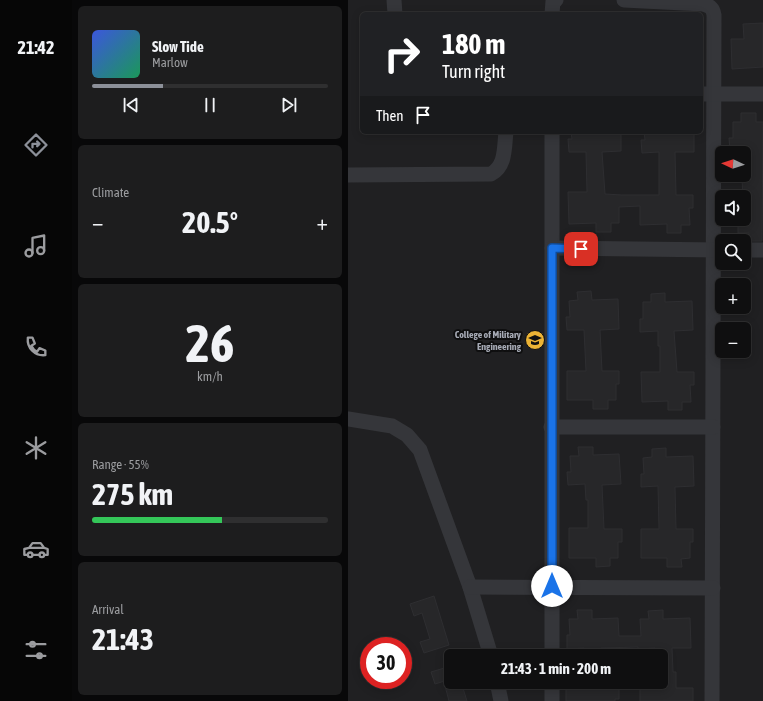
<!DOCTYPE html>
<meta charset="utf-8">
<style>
:root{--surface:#0f0f10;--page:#1d1d1e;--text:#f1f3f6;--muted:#9b9c9f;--line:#2f2f30;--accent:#8c9099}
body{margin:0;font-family:"Asap Condensed",sans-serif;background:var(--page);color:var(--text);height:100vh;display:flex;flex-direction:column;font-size:15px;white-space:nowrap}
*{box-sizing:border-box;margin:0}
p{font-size:13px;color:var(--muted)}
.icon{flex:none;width:22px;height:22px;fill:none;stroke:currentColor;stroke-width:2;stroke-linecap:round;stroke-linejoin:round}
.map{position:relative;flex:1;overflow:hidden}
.sheet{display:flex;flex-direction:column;gap:6px;padding:6px;background:#080809;width:276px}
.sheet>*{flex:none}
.guide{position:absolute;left:12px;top:12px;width:343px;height:122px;border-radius:6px;box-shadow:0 2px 10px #0003,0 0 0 1px var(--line);background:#202124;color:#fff;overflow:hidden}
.needle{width:26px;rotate:274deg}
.tools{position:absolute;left:367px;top:146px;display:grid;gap:8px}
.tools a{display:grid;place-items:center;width:36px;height:36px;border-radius:6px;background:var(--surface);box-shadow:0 2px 10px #0003,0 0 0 1px var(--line);font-size:20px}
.speed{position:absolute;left:12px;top:637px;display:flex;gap:8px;font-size:20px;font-weight:700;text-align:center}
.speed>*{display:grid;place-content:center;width:52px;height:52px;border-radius:50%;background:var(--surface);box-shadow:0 2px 10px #0003,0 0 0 1px var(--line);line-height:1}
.speed .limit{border:6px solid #d22;background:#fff;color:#111}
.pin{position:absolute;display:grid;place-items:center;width:34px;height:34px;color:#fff;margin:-17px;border-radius:8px;box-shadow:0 2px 6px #0006}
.me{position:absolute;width:44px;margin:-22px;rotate:0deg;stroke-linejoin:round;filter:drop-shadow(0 0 3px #0008)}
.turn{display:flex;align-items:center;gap:14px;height:84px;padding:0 16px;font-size:18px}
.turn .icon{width:52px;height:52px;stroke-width:2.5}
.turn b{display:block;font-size:28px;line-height:34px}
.then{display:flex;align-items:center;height:38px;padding:0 16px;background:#0003;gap:8px;font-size:15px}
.big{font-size:30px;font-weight:700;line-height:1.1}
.sheet .tile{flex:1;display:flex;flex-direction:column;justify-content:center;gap:6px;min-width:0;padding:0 14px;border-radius:6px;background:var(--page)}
.sheet .dial{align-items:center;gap:0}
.dial b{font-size:52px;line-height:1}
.song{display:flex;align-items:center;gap:12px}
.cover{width:48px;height:48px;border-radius:6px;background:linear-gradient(135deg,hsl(230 70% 55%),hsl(150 70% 35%))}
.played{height:4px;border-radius:2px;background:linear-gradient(90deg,var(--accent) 30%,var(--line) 30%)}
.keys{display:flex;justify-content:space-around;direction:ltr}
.heat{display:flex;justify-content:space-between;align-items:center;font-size:22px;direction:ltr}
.charge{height:6px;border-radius:3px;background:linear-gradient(90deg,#34c759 55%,var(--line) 0)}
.trip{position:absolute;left:96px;top:649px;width:224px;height:40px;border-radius:6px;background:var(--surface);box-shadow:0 2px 10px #0003,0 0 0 1px var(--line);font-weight:700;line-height:40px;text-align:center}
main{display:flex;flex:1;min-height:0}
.menu{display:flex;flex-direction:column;width:72px;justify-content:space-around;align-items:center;background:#060606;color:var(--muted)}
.menu .icon{width:28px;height:28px}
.menu .active{color:var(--accent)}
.menu b{font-size:18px;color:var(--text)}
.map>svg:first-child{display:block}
</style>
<main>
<nav class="menu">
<b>21:42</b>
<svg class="icon active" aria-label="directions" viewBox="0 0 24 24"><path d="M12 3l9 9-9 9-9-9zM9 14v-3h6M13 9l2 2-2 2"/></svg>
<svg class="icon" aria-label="music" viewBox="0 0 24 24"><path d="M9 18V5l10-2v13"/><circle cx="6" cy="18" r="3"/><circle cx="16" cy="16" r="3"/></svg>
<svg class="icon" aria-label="phone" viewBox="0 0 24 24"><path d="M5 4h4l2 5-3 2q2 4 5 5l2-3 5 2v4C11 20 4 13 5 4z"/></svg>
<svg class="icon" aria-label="climate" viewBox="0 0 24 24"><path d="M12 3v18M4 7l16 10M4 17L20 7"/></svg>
<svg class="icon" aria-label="car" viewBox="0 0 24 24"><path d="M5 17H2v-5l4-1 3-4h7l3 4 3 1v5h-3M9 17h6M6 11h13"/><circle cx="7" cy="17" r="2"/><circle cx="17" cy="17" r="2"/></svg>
<svg class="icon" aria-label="filters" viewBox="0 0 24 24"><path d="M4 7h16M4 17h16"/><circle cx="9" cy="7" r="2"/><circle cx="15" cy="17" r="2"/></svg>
</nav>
<section class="sheet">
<div class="tile">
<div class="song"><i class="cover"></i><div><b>Slow Tide</b><p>Marlow</p></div></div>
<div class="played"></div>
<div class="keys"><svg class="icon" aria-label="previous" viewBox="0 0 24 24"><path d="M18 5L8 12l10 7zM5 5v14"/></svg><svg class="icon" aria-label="pause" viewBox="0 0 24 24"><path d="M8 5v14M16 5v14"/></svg><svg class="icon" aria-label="next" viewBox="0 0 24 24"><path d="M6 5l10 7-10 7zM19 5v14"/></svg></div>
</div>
<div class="tile"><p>Climate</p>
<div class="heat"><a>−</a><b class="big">20.5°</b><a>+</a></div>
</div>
<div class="tile dial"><b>26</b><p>km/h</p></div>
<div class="tile"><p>Range · 55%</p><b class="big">275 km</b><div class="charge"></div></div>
<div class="tile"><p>Arrival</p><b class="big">21:43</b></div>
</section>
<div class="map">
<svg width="415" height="701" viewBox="0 0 415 701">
<rect width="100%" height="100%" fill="#141415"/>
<path fill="#202022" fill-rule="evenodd" d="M0,0H415V701H0ZM14,14H353V132H14ZM374,153H396V175H374ZM374,197H396V219H374ZM374,241H396V263H374ZM374,285H396V307H374ZM374,329H396V351H374ZM21,646H55V680H21ZM103,656H313V682H103Z"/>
<g fill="#272729" stroke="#2e2e31">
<path d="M415,23V67L384,69L383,39H396L395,24Z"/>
<path d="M393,113H408V122H415L414,241H401V233H390V219H396L394,178H399V151H382L381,138H385V122H393Z"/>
<path d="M223,132H273V151L254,152L257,194L274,195H311V152L294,153L293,140H297L296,132H346V152H327L328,195H345V208H341L342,225H333V233H319V224L292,225V206L271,207V223H263V232H248V223L221,224L220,192H239L238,152H221L220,139H224Z"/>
<path d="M243,291L244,300L270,299L271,329L252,330L254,371H271V384H268V400H260V409H245V400H219V371H238L236,330H219L218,317H222L221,301L230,300L229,292Z"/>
<path d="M317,293V302L344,301L345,330L326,331L329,372H346V385H342L343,402H334V410H320V401L294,402L293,372H312V346H310V331L292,332V319H295V302H303V294Z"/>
<path d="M230,447H245V455L271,454L273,484L254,485L256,529H274V542H270V558H262V566L248,567V558H221V528H240V500H238L237,484L220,485L219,472H223L222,456H231Z"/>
<path d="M318,448V457L345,456L346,486L327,487L328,529H345V542H342V558L333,559L334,567H319V558H293V529H311L310,486L293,487V474H296L295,458L304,457V449Z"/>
<path d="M86,596L101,645L76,653L72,642L82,639L74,613L66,616L62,604Z"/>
<path d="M229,610H244V619L270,618L271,636H293L292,619H301L300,611L315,610V619L342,618L343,648H324L325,672H328V688H345V701H292V687H311V682H313V656H307V648L290,649V647L253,648V656H237L236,648L219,649V635H222L221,619H230Z"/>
<path d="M103,666V679L87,684L83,672Z"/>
<path d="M96,682H113L119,701H101Z"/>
<path d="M237,682H253V686H271V699H267V701H218V685H237Z"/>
</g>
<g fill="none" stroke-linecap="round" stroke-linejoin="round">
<g stroke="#35363a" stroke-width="15">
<path d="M46,0L47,14"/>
<path d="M276,0L355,4C362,6 365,8 366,15L364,701"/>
<path d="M204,14L205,1L208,0"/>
<path d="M353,94H415"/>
<path d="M204,132V656"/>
<path d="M0,175L143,174C158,166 156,148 158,132"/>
<path d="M204,248L373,250"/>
<path d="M396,250H415"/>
<path d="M0,419L44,426L59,435L72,450L122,587L143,656"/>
<path d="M203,427H365"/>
<path d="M122,587L365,588"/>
<path d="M149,682L153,701"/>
<path d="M204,701V682"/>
</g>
</g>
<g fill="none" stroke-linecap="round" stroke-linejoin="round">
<defs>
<path id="route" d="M204,586V248L233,249"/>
</defs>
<use href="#route" stroke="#114b97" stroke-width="10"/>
<use href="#route" stroke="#1a73e8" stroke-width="7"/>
</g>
<defs>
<symbol id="university-disc" viewBox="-11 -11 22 22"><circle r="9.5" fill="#ecb335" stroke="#0f0f10"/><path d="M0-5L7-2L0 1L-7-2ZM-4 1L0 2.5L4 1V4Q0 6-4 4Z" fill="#111"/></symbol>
</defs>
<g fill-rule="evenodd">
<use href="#university-disc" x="176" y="329" width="22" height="22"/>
</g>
<g text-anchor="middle" stroke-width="4" stroke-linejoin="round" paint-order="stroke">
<g font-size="10" font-weight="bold" fill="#a6aab5" stroke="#0f0f10" text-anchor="end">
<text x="173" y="338">College of Military<tspan x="173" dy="12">Engineering</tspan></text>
</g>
</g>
</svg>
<div class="tools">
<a><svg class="needle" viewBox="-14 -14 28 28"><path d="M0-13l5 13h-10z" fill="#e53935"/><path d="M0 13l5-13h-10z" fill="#9b9c9f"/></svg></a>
<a><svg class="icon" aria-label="sound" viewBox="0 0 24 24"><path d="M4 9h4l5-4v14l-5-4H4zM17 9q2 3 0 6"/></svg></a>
<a><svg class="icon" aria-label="search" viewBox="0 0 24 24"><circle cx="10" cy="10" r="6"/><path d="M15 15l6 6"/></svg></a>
<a>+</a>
<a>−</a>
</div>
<div class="speed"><div class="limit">30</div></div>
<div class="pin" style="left:233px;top:249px;background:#d93025"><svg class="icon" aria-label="arrive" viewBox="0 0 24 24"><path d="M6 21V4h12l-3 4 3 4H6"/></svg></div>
<svg class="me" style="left:204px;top:586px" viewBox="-20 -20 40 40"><circle r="19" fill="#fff"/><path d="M0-13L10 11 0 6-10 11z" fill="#1a73e8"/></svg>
<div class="trip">21:43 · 1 min · 200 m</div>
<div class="guide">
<div class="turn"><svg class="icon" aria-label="right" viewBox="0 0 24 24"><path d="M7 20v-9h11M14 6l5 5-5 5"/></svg><div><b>180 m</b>Turn right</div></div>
<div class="then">Then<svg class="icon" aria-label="arrive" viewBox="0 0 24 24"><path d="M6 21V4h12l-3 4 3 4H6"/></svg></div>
</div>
</div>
</main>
